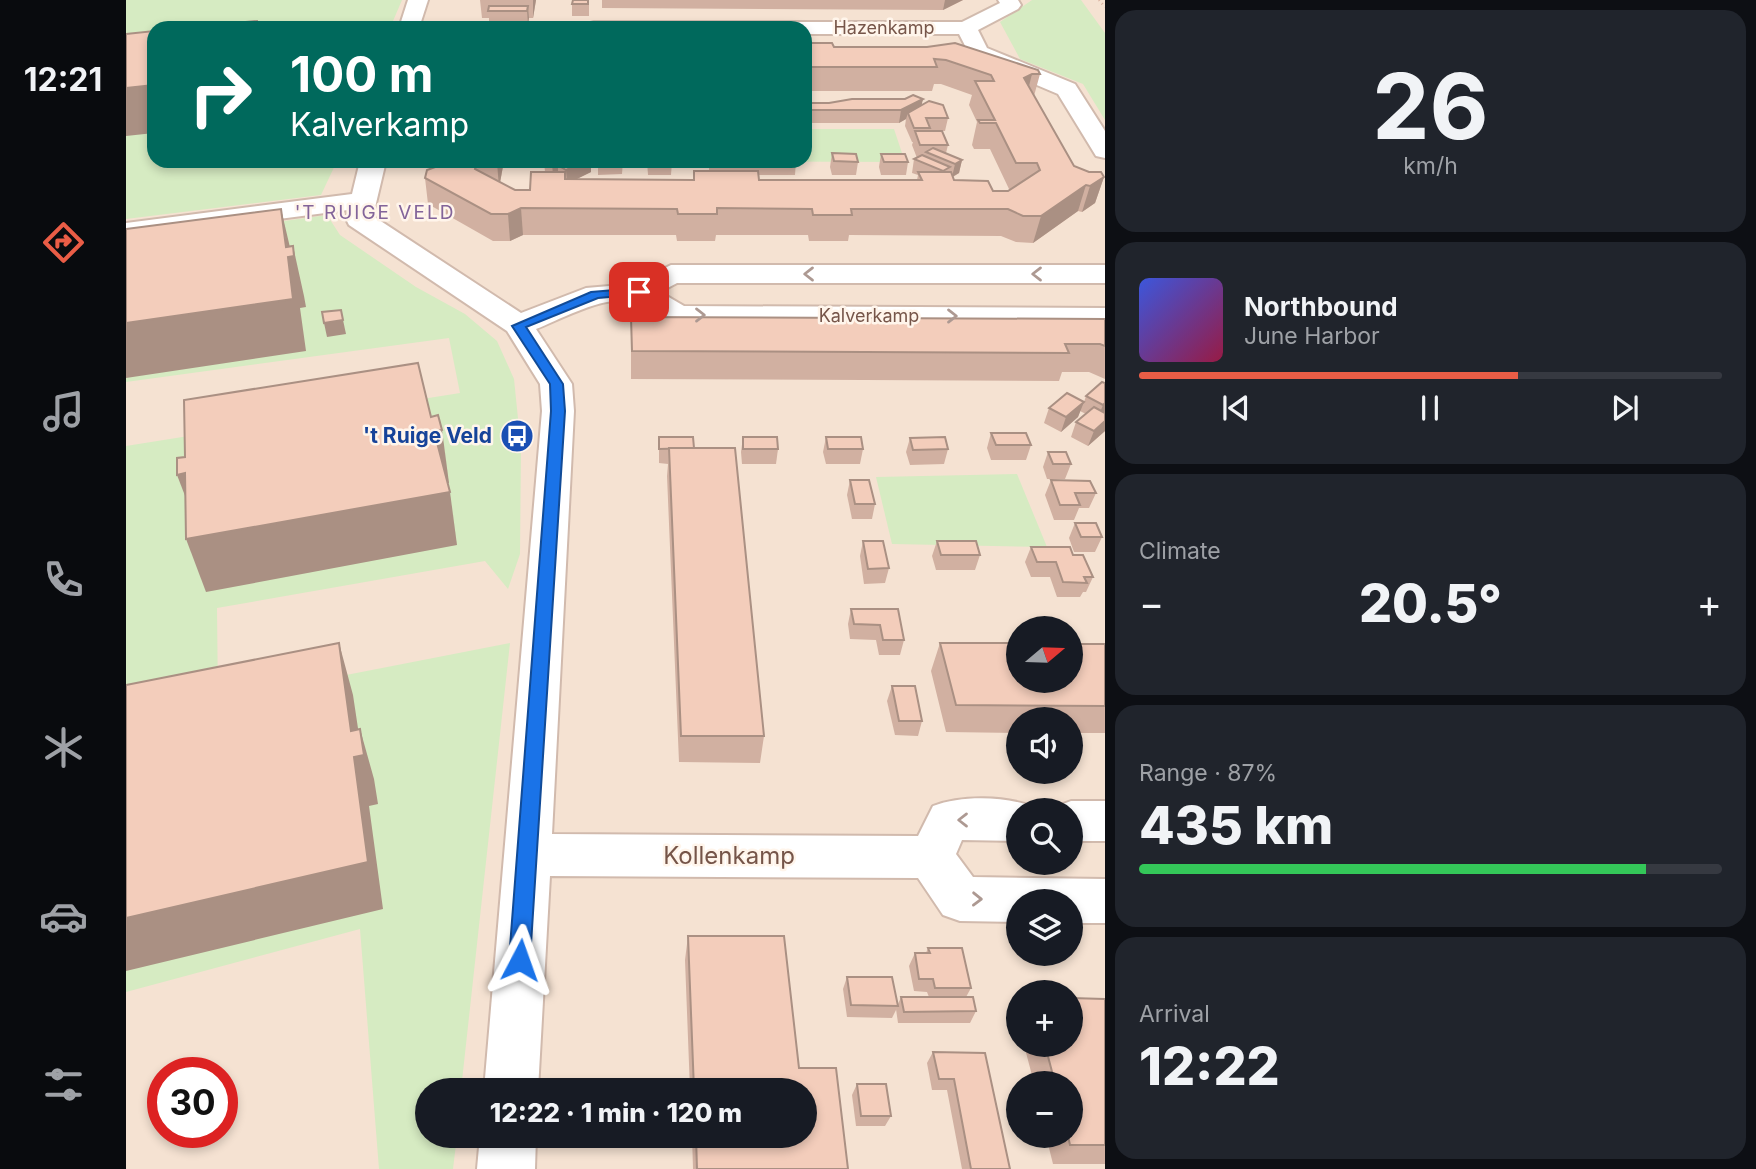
<!DOCTYPE html>
<meta charset="utf-8">
<style>
:root{--surface:#171b24;--page:#20242c;--text:#f1f3f6;--muted:#9ea1a6;--line:#363941;--accent:#ea5d46}
body{margin:0;font-family:Inter,sans-serif;background:var(--page);color:var(--text);height:100vh;display:flex;flex-direction:column;font-size:26px;white-space:nowrap}
*{box-sizing:border-box;margin:0}
p{font-size:23px;color:var(--muted)}
.icon{flex:none;width:38px;height:38px;fill:none;stroke:currentColor;stroke-width:2;stroke-linecap:round;stroke-linejoin:round}
.map{position:relative;flex:1;overflow:hidden}
.sheet{display:flex;flex-direction:column;gap:10px;padding:10px;background:#0d0f14;width:651px}
.sheet>*{flex:none}
.guide{position:absolute;left:21px;top:21px;width:665px;height:147px;border-radius:21px;box-shadow:0 4px 10px #0003;background:#00695c;color:#fff;overflow:hidden}
.needle{width:46px;rotate:71deg}
.buttons{position:absolute;left:880px;top:616px;display:grid;gap:14px}
.buttons a{display:grid;place-items:center;width:77px;height:77px;border-radius:50%;background:var(--surface);box-shadow:0 4px 10px #0003;font-size:35px}
.speed{position:absolute;left:21px;top:1057px;display:flex;gap:14px;font-size:35px;font-weight:700;text-align:center}
.speed>*{display:grid;place-content:center;width:91px;height:91px;border-radius:50%;background:var(--surface);box-shadow:0 4px 10px #0003;line-height:1}
.speed .limit{border:10px solid #d22;background:#fff;color:#111}
.pin{position:absolute;display:grid;place-items:center;width:60px;height:60px;color:#fff;margin:-30px;border-radius:14px;box-shadow:0 4px 10px #0006}
.me{position:absolute;width:77px;margin:-38px;rotate:4deg;stroke-linejoin:round;filter:drop-shadow(0 0 5px #0008)}
.turn{display:flex;align-items:center;gap:24px;height:147px;padding:0 28px;font-size:32px}
.turn .icon{width:91px;height:91px;stroke-width:2.5}
.turn b{display:block;font-size:49px;line-height:60px}
.big{font-size:52px;font-weight:800;line-height:1.1}
.sheet .card{flex:1;display:flex;flex-direction:column;justify-content:center;gap:10px;min-width:0;padding:0 24px;border-radius:21px;background:var(--page)}
.sheet .dial{align-items:center;gap:0}
.dial b{font-size:91px;line-height:1}
.song{display:flex;align-items:center;gap:21px}
.cover{width:84px;height:84px;border-radius:10px;background:linear-gradient(135deg,hsl(230 70% 55%),hsl(340 70% 35%))}
.played{height:7px;border-radius:4px;background:linear-gradient(90deg,var(--accent) 65%,var(--line) 65%)}
.keys{display:flex;justify-content:space-around;direction:ltr}
.heat{display:flex;justify-content:space-between;align-items:center;font-size:38px;direction:ltr}
.charge{height:10px;border-radius:5px;background:linear-gradient(90deg,#34c759 87%,var(--line) 0)}
.trip{position:absolute;left:289px;top:1078px;width:402px;height:70px;border-radius:35px;background:var(--surface);box-shadow:0 4px 10px #0003;font-weight:800;line-height:70px;text-align:center}
main{display:flex;flex:1;min-height:0}
.tab-bar{display:flex;flex-direction:column;width:126px;justify-content:space-around;align-items:center;background:#090b0e;color:var(--muted)}
.tab-bar .icon{width:49px;height:49px}
.tab-bar .on{color:var(--accent)}
.tab-bar b{font-size:32px;color:var(--text)}
.map>svg:first-child{display:block}
</style>
<main>
<nav class="tab-bar">
<b>12:21</b>
<svg class="icon on" aria-label="directions" viewBox="0 0 24 24"><path d="M12 3l9 9-9 9-9-9zM9 14v-3h6M13 9l2 2-2 2"/></svg>
<svg class="icon" aria-label="music" viewBox="0 0 24 24"><path d="M9 18V5l10-2v13"/><circle cx="6" cy="18" r="3"/><circle cx="16" cy="16" r="3"/></svg>
<svg class="icon" aria-label="phone" viewBox="0 0 24 24"><path d="M5 4h4l2 5-3 2q2 4 5 5l2-3 5 2v4C11 20 4 13 5 4z"/></svg>
<svg class="icon" aria-label="climate" viewBox="0 0 24 24"><path d="M12 3v18M4 7l16 10M4 17L20 7"/></svg>
<svg class="icon" aria-label="car" viewBox="0 0 24 24"><path d="M5 17H2v-5l4-1 3-4h7l3 4 3 1v5h-3M9 17h6M6 11h13"/><circle cx="7" cy="17" r="2"/><circle cx="17" cy="17" r="2"/></svg>
<svg class="icon" aria-label="filters" viewBox="0 0 24 24"><path d="M4 7h16M4 17h16"/><circle cx="9" cy="7" r="2"/><circle cx="15" cy="17" r="2"/></svg>
</nav>
<div class="map">
<svg width="979" height="1169" viewBox="0 0 979 1169">
<rect width="100%" height="100%" fill="#fdf1e4"/>
<path fill="#f5e2d2" fill-rule="evenodd" d="M0,0H979V1169H0ZM28,28H679V161H28ZM892,628H945V681H892ZM892,719H945V772H892ZM892,810H945V863H892ZM892,901H945V954H892ZM892,992H945V1045H892ZM37,1073H96V1132H37ZM892,1083H945V1136H892ZM301,1090H679V1136H301Z"/>
<g fill="#d6ebc2">
<path d="M0,0H276L264,28H28V161H211L195,195L0,219Z"/>
<path d="M906,0H955L979,33V120L957,84L894,59L874,22Z"/>
<path d="M679,129H768L779,162L518,161H679Z"/>
<path d="M201,215L214,235L290,287L339,314L371,341L388,379L395,448L394,554L382,589L359,561L91,608L92,700L384,643L335,1090H301V1136H331L327,1169H253L234,929L0,992V446L334,393L323,338L0,382V243Z"/>
<path d="M891,474L921,547L766,544L750,477Z"/>
</g>
<g fill="none" stroke-linecap="round" stroke-linejoin="round">
<defs>
<g id="street">
<path d="M282,0H302L293,28H273Z"/>
<path d="M872,0H892L895,5L892,9L852,30L861,48L949,84L979,131V158L970,156L932,94L845,57L833,34H679V28H458L461,24L468,22H836L874,3Z"/>
<path d="M234,161H260L247,216L395,313L460,288L507,284L545,265H979V283H551L534,292L558,306L979,308V326L552,324C535,320 524,307 508,302C482,293 435,319 410,329L446,384L448,411L426,834L792,836L807,806C836,795 879,796 908,807L910,810H892V841L836,840L830,854L847,877L979,879V923H945V901H892V922L834,921L817,915L792,878L424,876L412,1090H358L416,411L414,384L381,331L223,225L220,219L222,210L0,239V223L226,194Z"/>
<path d="M945,801H979V841H945V810H927L929,807Z"/>
<path d="M354,1136H410L409,1169H351Z"/>
</g>
</defs>
<use href="#street" stroke="#d1baad" stroke-width="4"/>
<path stroke="#d8b09e" stroke-width="2.5" stroke-dasharray="1 3.5" stroke-linecap="butt" d="M973,0L979,7"/>
<use href="#street" fill="#fff" fill-rule="evenodd"/>
</g>
<g fill="#d1b0a1">
<path d="M354,0H410L407,18H403L402,24H363V18H356Z"/>
<path d="M463,0V16H446V4Z"/>
<path d="M476,0H837L817,10L476,8Z"/>
<path d="M679,43L708,47H801L914,74L908,96L948,166L978,177L969,203L956,212L952,211L907,243L890,242L875,236L723,235L722,241H683L682,235H590L589,241H551L550,235H397L384,241H367L302,204L299,178L315,165L316,161H378L374,182L389,190H404L419,172L418,161H465V172L450,179L567,180L568,171H583V161H670L669,175H633V180H791L792,175L786,173L788,159L791,158L786,145L787,142H786L779,126L780,119L773,123H679V103L797,99L795,105L822,118L819,131H803L822,145L820,153L836,160L833,173L827,177L828,180L867,191H882L885,189H883L864,149H848L846,145L851,122L843,105L846,95L815,84H808L806,91H679Z"/>
<path d="M706,153L732,162L730,175H706L704,167Z"/>
<path d="M755,154L782,162L780,175H755L753,167Z"/>
<path d="M472,161H497L496,174L472,175Z"/>
<path d="M521,161H546L545,175H522Z"/>
<path d="M505,317L979,319V379L963,372H936L933,381L505,379Z"/>
<path d="M979,383V431L962,446L945,437L950,422L960,414L954,411L952,417L935,432L918,423L923,408L958,402L960,396Z"/>
<path d="M865,433L905,445L900,460H865L861,448Z"/>
<path d="M533,437L568,448L638,736L634,763L553,762L541,476L542,464L533,463Z"/>
<path d="M617,437L652,449L650,464H616L615,452Z"/>
<path d="M700,437L737,449L734,464H700L697,452Z"/>
<path d="M784,438L822,449L818,464L784,465L780,452Z"/>
<path d="M922,452L945,464L939,479H921L917,467Z"/>
<path d="M724,480L749,504L746,519H726L721,495Z"/>
<path d="M925,480L970,493L963,508H953L948,520H928L919,495Z"/>
<path d="M949,523L976,537L969,552H948L943,538Z"/>
<path d="M737,541L763,568L759,583L738,584L734,556Z"/>
<path d="M811,541L854,555L849,570H810L806,556Z"/>
<path d="M905,547L947,555L967,577L960,592H957L954,597H931L924,577H905L899,562Z"/>
<path d="M725,609H772L778,640L774,655H753L750,640L724,639L722,624Z"/>
<path d="M814,643L979,644V733H945V719H892V733L820,732L805,671Z"/>
<path d="M766,686L796,721L792,736L769,735L761,701Z"/>
<path d="M562,936L673,1068L722,1169H567L566,1136H679V1090H564L559,960Z"/>
<path d="M802,948L845,988L840,997L850,1011L844,1023H772L770,1009L775,997H803L801,992L788,991L783,966L789,953H800Z"/>
<path d="M721,977L772,1006L766,1018L721,1017L717,989Z"/>
<path d="M979,999V1164H927L920,1136H945V1083H908L898,1045H945Z"/>
<path d="M807,1052L859,1053L884,1169H836L821,1090H806L801,1063Z"/>
<path d="M731,1084L765,1116L759,1126H730L726,1095Z"/>
</g>
<g fill="#aa9083">
<path d="M407,0H410L407,18Z"/>
<path d="M819,0H837L817,10Z"/>
<path d="M402,6L403,18L402,24L401,11Z"/>
<path d="M906,74L900,98L898,78Z"/>
<path d="M28,85V133L0,136V88Z"/>
<path d="M797,99L794,112L782,113L780,119L773,123L775,110Z"/>
<path d="M836,160L833,173L826,177L829,164Z"/>
<path d="M372,161H378L373,188L371,162Z"/>
<path d="M430,161H465V172L441,184L440,170L432,165V174L427,176L426,163Z"/>
<path d="M978,177L969,203L956,212L964,186Z"/>
<path d="M960,185L952,211L907,243L915,216Z"/>
<path d="M395,208L397,235L384,241L382,214Z"/>
<path d="M155,209L166,256L167,246L178,296L180,307L174,308L180,351L0,378V323L162,257Z"/>
<path d="M217,320L220,334L201,337L198,323Z"/>
<path d="M958,402L952,417L935,432L940,417Z"/>
<path d="M979,403V413L971,420L977,405Z"/>
<path d="M979,421V431L962,446L968,431Z"/>
<path d="M316,430L323,483L316,484L308,431Z"/>
<path d="M59,473L71,527L51,475Z"/>
<path d="M324,492L331,545L80,592L60,539Z"/>
<path d="M213,643L227,695L236,755L234,729L248,779L252,804L243,806L257,909L0,971V918L225,731Z"/>
</g>
<g fill="#f3cdbb" stroke="#aa9083" stroke-width="2">
<path d="M447,0H462V4H446Z"/>
<path d="M363,6H402L401,11H362Z"/>
<path d="M131,21L132,28H57Z"/>
<path d="M28,31V85L0,88V34Z"/>
<path d="M679,43H706L708,47H801L829,43L912,70L914,74H906L898,78L948,166L963,172H975L978,177L964,186L960,185L915,216H897L882,209H725L726,215H687L686,209L591,208V214H552L551,209L395,208L382,214H365L299,178L301,170L315,165L316,161H372L371,162H351L349,169L389,190H404L405,172H439V179L568,180V171H632L633,180H796L792,172H825L828,180L862,181L867,191H882L914,170L911,163H890L870,123H854L852,120H869L849,81H868L865,75L820,60L808,59L811,67H679Z"/>
<path d="M787,95L797,99L775,110H679V103H703L726,99H779Z"/>
<path d="M803,101L817,105L822,118H800L804,128H788L782,113Z"/>
<path d="M789,131H816L822,145H794Z"/>
<path d="M807,148L836,160L829,164L800,152Z"/>
<path d="M706,153L730,154L732,162L708,161Z"/>
<path d="M755,154H779L782,162H758Z"/>
<path d="M796,155L824,167L817,171L788,159Z"/>
<path d="M442,161H460L440,170L432,165Z"/>
<path d="M155,209L160,247L167,246L168,256L162,257L167,299L0,323V229Z"/>
<path d="M215,310L217,320L198,323L196,312Z"/>
<path d="M505,317L979,319V346L974,344H939L943,353L506,351Z"/>
<path d="M292,363L305,417L312,415L316,430L308,431L324,492L60,539L59,473L51,475V458L59,457L58,400Z"/>
<path d="M976,382L979,383V403L977,405L960,396Z"/>
<path d="M941,393L958,402L940,417L923,408Z"/>
<path d="M968,407L979,413V421L968,431L950,422Z"/>
<path d="M865,433H900L905,445H870Z"/>
<path d="M533,437H567L568,448L533,449Z"/>
<path d="M617,437H651L652,449H617Z"/>
<path d="M700,437H735L737,449H702Z"/>
<path d="M819,437L822,449L787,450L784,438Z"/>
<path d="M543,448H609L638,736H555Z"/>
<path d="M922,452H940L945,464H927Z"/>
<path d="M724,480H743L749,504H729Z"/>
<path d="M925,480L964,481L970,493H949L954,505H934Z"/>
<path d="M949,523H970L976,537H955Z"/>
<path d="M737,541H757L763,568L742,569Z"/>
<path d="M811,541H850L854,555H815Z"/>
<path d="M905,547H944L947,555H957L967,577H958L961,583L937,582L930,562H911Z"/>
<path d="M725,609H772L778,640H757L754,625L728,624Z"/>
<path d="M213,643L225,731L234,729L238,755L228,757L242,862L0,918V685Z"/>
<path d="M814,643H892V681H945V644H979V706L830,705Z"/>
<path d="M766,686H789L796,721H773Z"/>
<path d="M562,936H658L673,1068H710L722,1169H571L570,1136H679V1090H568Z"/>
<path d="M802,948H836L845,988H809L807,979H793L789,953H804Z"/>
<path d="M721,977H766L772,1006L725,1005Z"/>
<path d="M775,997H847L850,1011L778,1012Z"/>
<path d="M945,998L979,999V1145H944L942,1136H945V1083H929L919,1045H945Z"/>
<path d="M807,1052L859,1053L884,1169H845L828,1079H813Z"/>
<path d="M731,1084H760L765,1116H735Z"/>
</g>
<defs><path id="oneway-chevron" d="M-2-3.5L2.5 0L-2 3.5" fill="none" stroke-width="1.6" stroke-linecap="round" stroke-linejoin="round" transform="scale(1.75)"/></defs>
<g stroke="#ad9992">
<use href="#oneway-chevron" transform="translate(683 274) rotate(180)"/>
<use href="#oneway-chevron" transform="translate(911 274) rotate(180)"/>
<use href="#oneway-chevron" transform="translate(574 315)"/>
<use href="#oneway-chevron" transform="translate(826 316)"/>
<use href="#oneway-chevron" transform="translate(837 820) rotate(-180)"/>
<use href="#oneway-chevron" transform="translate(851 899) rotate(1)"/>
</g>
<path fill="#1a73e8" stroke="#114b97" stroke-width="2" d="M513,288L519,292L517,294L472,298L400,327L437,384L439,411L404,960L401,967L394,970L387,967L383,960L425,411L424,384L386,326L465,292Z"/>
<defs>
<symbol id="bus-disc" viewBox="-11 -11 22 22"><circle r="9.5" fill="#1a4fb4" stroke="#fff5eb"/><path d="M-5-6H5V4H4V6H2V4H-2V6H-4V4H-5ZM-3.5-4V0h7V-4ZM-3.5 1.2v1.5H-2V1.2ZM2 1.2v1.5H3.5V1.2Z" fill="#fff"/></symbol>
</defs>
<g fill-rule="evenodd">
<use href="#bus-disc" x="372" y="417" width="38" height="38"/>
</g>
<g text-anchor="middle" stroke-width="5" stroke-linejoin="round" paint-order="stroke">
<g font-size="18" fill="#765549" stroke="#fff5eb">
<text x="758" y="34">Hazenkamp</text>
<text x="743" y="322">Kalverkamp</text>
</g>
<g font-size="19" letter-spacing="2" fill="#83649a" stroke="#fff5eb">
<text x="249" y="219">'T RUIGE VELD</text>
</g>
<g font-size="21" font-weight="bold" fill="#164399" stroke="#fff5eb" text-anchor="end">
<text x="366" y="443">'t Ruige Veld</text>
</g>
<g font-size="24" fill="#765549" stroke="#fff5eb">
<text x="603" y="864">Kollenkamp</text>
</g>
</g>
</svg>
<div class="buttons">
<a><svg class="needle" viewBox="-14 -14 28 28"><path d="M0-13l5 13h-10z" fill="#e53935"/><path d="M0 13l5-13h-10z" fill="#9ea1a6"/></svg></a>
<a><svg class="icon" aria-label="sound" viewBox="0 0 24 24"><path d="M4 9h4l5-4v14l-5-4H4zM17 9q2 3 0 6"/></svg></a>
<a><svg class="icon" aria-label="search" viewBox="0 0 24 24"><circle cx="10" cy="10" r="6"/><path d="M15 15l6 6"/></svg></a>
<a><svg class="icon" aria-label="layers" viewBox="0 0 24 24"><path d="M12 4l9 5-9 5-9-5zM3 14l9 5 9-5"/></svg></a>
<a>+</a>
<a>−</a>
</div>
<div class="speed"><div class="limit">30</div></div>
<div class="pin" style="left:513px;top:292px;background:#d93025"><svg class="icon" aria-label="arrive" viewBox="0 0 24 24"><path d="M6 21V4h12l-3 4 3 4H6"/></svg></div>
<svg class="me" style="left:394px;top:960px" viewBox="-20 -20 40 40"><path d="M0-17L14 15 0 8-14 15z" fill="#1a73e8" stroke="#fff" stroke-width="4"/></svg>
<div class="trip">12:22 · 1 min · 120 m</div>
<div class="guide">
<div class="turn"><svg class="icon" aria-label="right" viewBox="0 0 24 24"><path d="M7 20v-9h11M14 6l5 5-5 5"/></svg><div><b>100 m</b>Kalverkamp</div></div>
</div>
</div>
<section class="sheet">
<div class="card dial"><b>26</b><p>km/h</p></div>
<div class="card">
<div class="song"><i class="cover"></i><div><b>Northbound</b><p>June Harbor</p></div></div>
<div class="played"></div>
<div class="keys"><svg class="icon" aria-label="previous" viewBox="0 0 24 24"><path d="M18 5L8 12l10 7zM5 5v14"/></svg><svg class="icon" aria-label="pause" viewBox="0 0 24 24"><path d="M8 5v14M16 5v14"/></svg><svg class="icon" aria-label="next" viewBox="0 0 24 24"><path d="M6 5l10 7-10 7zM19 5v14"/></svg></div>
</div>
<div class="card"><p>Climate</p>
<div class="heat"><a>−</a><b class="big">20.5°</b><a>+</a></div>
</div>
<div class="card"><p>Range · 87%</p><b class="big">435 km</b><div class="charge"></div></div>
<div class="card"><p>Arrival</p><b class="big">12:22</b></div>
</section>
</main>
